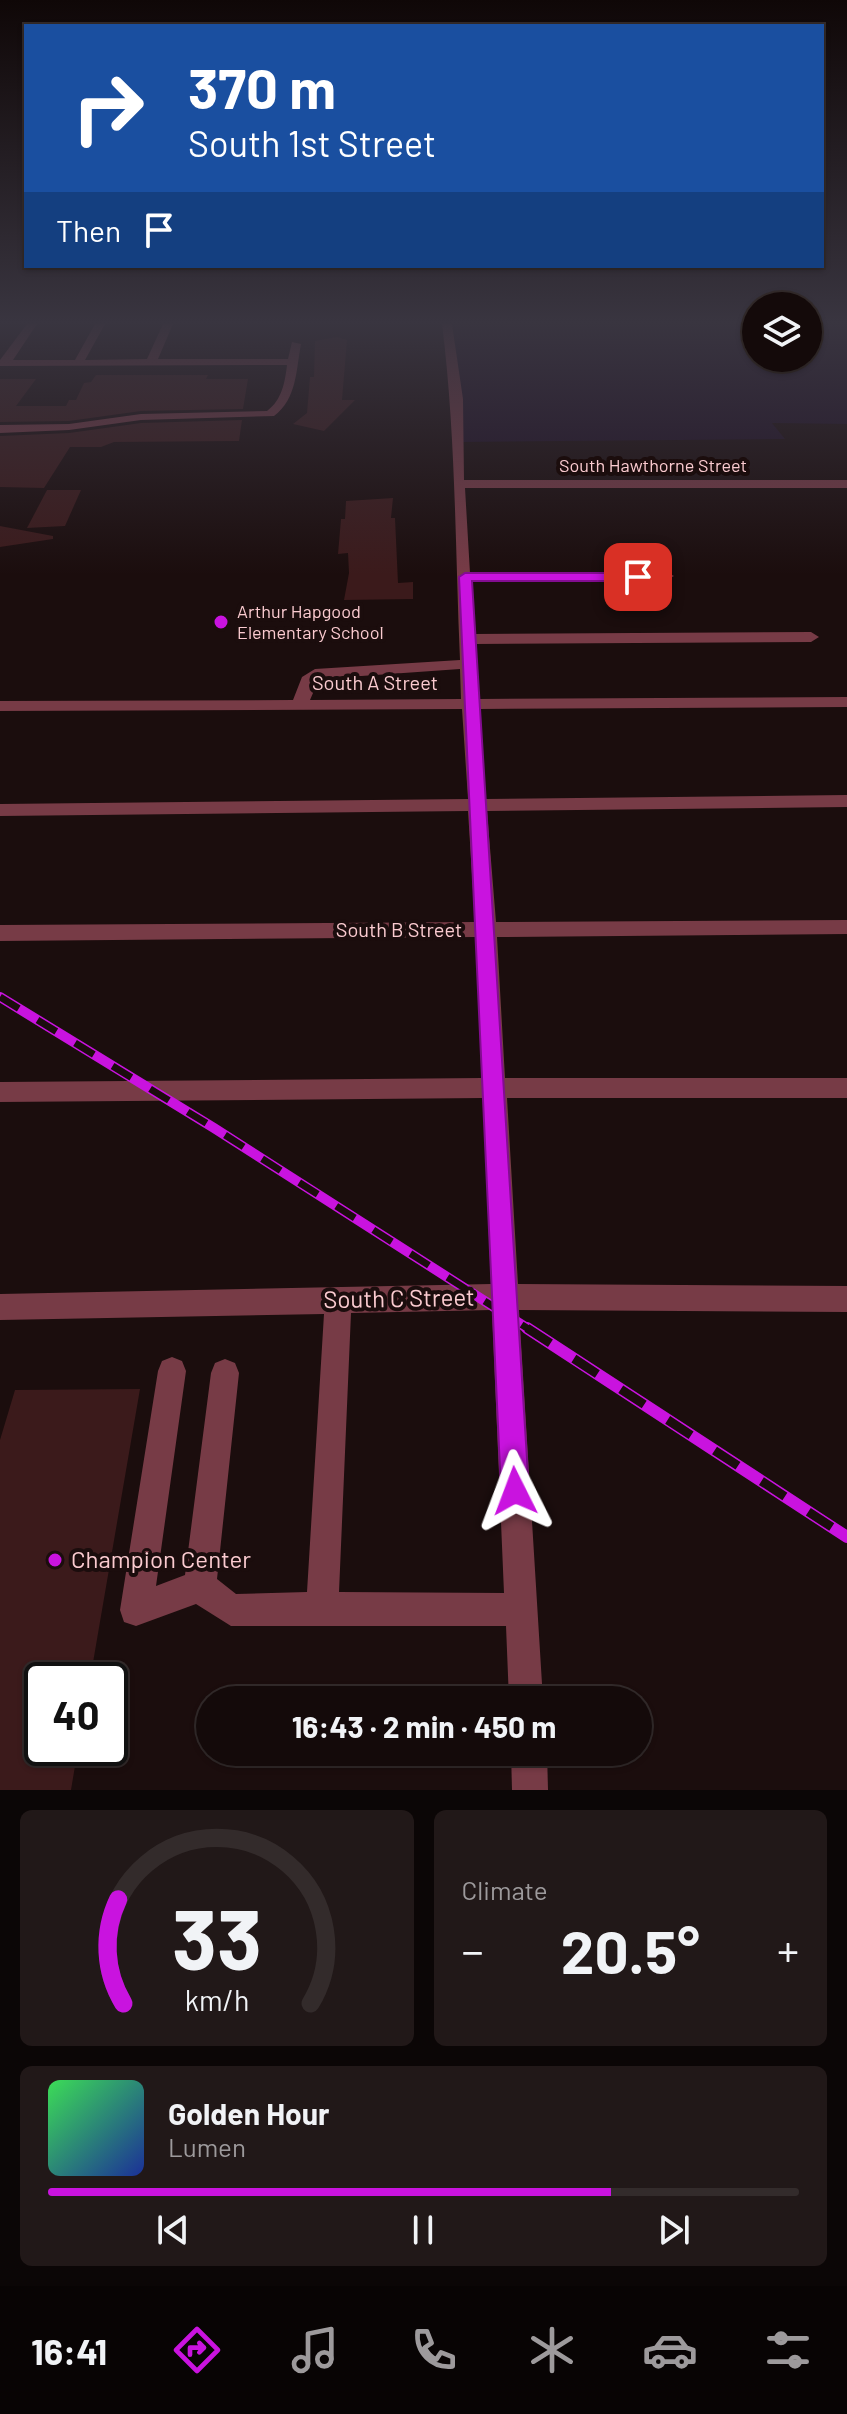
<!DOCTYPE html>
<meta charset="utf-8">
<style>
:root{--surface:#140a0a;--page:#211818;--text:#f1f3f6;--muted:#9d9a9c;--line:#332b2b;--accent:#c913df}
body{margin:0;font-family:Barlow,sans-serif;background:var(--page);color:var(--text);height:100vh;display:flex;flex-direction:column;font-size:30px;white-space:nowrap}
*{box-sizing:border-box;margin:0}
p{font-size:26px;color:var(--muted)}
.icon{flex:none;width:44px;height:44px;fill:none;stroke:currentColor;stroke-width:2;stroke-linecap:round;stroke-linejoin:round}
.map{position:relative;height:1790px;overflow:hidden}
.sheet{display:flex;flex-direction:column;gap:20px;padding:20px;background:#0b0606;flex:1}
.sheet>*{flex:none}
.banner{position:absolute;left:24px;top:24px;width:800px;height:244px;border-radius:0px;box-shadow:0 2px 6px #0004,0 0 0 2px var(--line);background:#1a4fa0;color:#fff;overflow:hidden}
.buttons{position:absolute;left:742px;top:292px;display:grid;gap:16px}
.buttons a{display:grid;place-items:center;width:80px;height:80px;border-radius:50%;background:var(--surface);box-shadow:0 2px 6px #0004,0 0 0 2px var(--line);font-size:40px}
.speed{position:absolute;left:24px;top:1662px;display:flex;gap:16px;font-size:40px;font-weight:700;text-align:center}
.speed>*{display:grid;place-content:center;width:104px;height:104px;border-radius:50%;background:var(--surface);box-shadow:0 2px 6px #0004,0 0 0 2px var(--line);line-height:1}
.speed .limit{border:4px solid #111;border-radius:12px;background:#fff;color:#111}
.pin{position:absolute;display:grid;place-items:center;width:68px;height:68px;color:#fff;margin:-34px;border-radius:16px;box-shadow:0 4px 12px #0006}
.me{position:absolute;width:88px;margin:-44px;rotate:357deg;stroke-linejoin:round;filter:drop-shadow(0 0 6px #0008)}
.turn{display:flex;align-items:center;gap:28px;height:168px;padding:0 32px;font-size:36px}
.turn .icon{width:104px;height:104px;stroke-width:2.5}
.turn b{display:block;font-size:56px;line-height:68px}
.then{display:flex;align-items:center;height:76px;padding:0 32px;background:#0003;gap:16px;font-size:30px}
.big{font-size:60px;font-weight:700;line-height:1.1}
.sheet .card{flex:1;display:flex;flex-direction:column;justify-content:center;gap:12px;min-width:0;padding:0 28px;border-radius:12px;background:var(--page)}
.sheet .dial{align-items:center;gap:0}
.dial svg{height:208px;overflow:visible;fill:none;stroke:var(--line);stroke-width:7;stroke-linecap:round;text-anchor:middle}
.dial text{fill:var(--text);stroke:none}
.song{display:flex;align-items:center;gap:24px}
.cover{width:96px;height:96px;border-radius:12px;background:linear-gradient(135deg,hsl(130 70% 55%),hsl(230 70% 35%))}
.played{height:8px;border-radius:4px;background:linear-gradient(90deg,var(--accent) 75%,var(--line) 75%)}
.keys{display:flex;justify-content:space-around;direction:ltr}
.heat{display:flex;justify-content:space-between;align-items:center;font-size:44px;direction:ltr}
.sheet .tiles{flex:1;display:grid;gap:20px;grid-template-columns:1fr 1fr}
.card:last-child{grid-column:span 2}
.trip{position:absolute;left:196px;top:1686px;width:456px;height:80px;border-radius:40px;background:var(--surface);box-shadow:0 2px 6px #0004,0 0 0 2px var(--line);font-weight:700;line-height:80px;text-align:center}
.tabs{display:flex;height:128px;justify-content:space-around;align-items:center;background:#080404;color:var(--muted)}
.tabs .icon{width:56px;height:56px}
.tabs .selected{color:var(--accent)}
.tabs b{font-size:36px;color:var(--text)}
.map>svg:first-child{display:block}
</style>
<div class="map">
<svg width="847" height="1790" viewBox="0 0 847 1790">
<rect width="100%" height="100%" fill="#1b0d0d"/>
<path fill="#201025" d="M453,324H756V358H808V324H847V424L772,423L785,439L463,442Z"/>
<g fill="#3b1a1b">
<path d="M337,337L347,340L342,400H355L324,431L293,424L307,413L310,377H314L315,341Z"/>
<path d="M96,375H208L206,379H248L243,409L141,411L69,421L0,422V379H36L16,406H66L69,400H76L84,383L91,382Z"/>
<path d="M242,420L239,441L114,442L101,447H70L44,488L0,487V436L69,433L141,423Z"/>
<path d="M47,490H81L65,526L27,528Z"/>
<path d="M393,498L391,518H395L398,583L413,582V599L344,600L349,573L348,553L338,554L341,519H345L346,501Z"/>
<path d="M0,526L53,536V539L0,547Z"/>
<path d="M140,1389L90,1680H42V1748H78L71,1790H0V1440L15,1390Z"/>
</g>
<g fill="none" stroke-linecap="round" stroke-linejoin="round">
<g fill="#773b46" fill-rule="evenodd">
<path d="M27,324H37L13,360H75L95,324H105L85,360L147,359L163,324H173L158,359H288L292,342L301,344C296,370 297,399 274,416L141,420L69,430L0,433V425L69,424L141,414L267,411C282,400 285,382 287,365L0,366V360Z"/>
<path d="M442,324H452L463,399L464,480H847V488H465L470,573L667,572L674,576L667,580L471,581L474,634L811,632L819,637L811,642L474,644L478,699L847,697V707L479,709L486,799L847,795V807L487,811L496,922L847,920V934L497,937L505,1078H847V1098H507L518,1284L847,1286V1312L519,1310L543,1700H509L506,1626H231L196,1604L136,1626L124,1622L120,1610L158,1371L162,1361L172,1357L182,1361L186,1371L156,1586L185,1575L211,1373L215,1363L225,1359L235,1363L239,1373L217,1579L236,1594L307,1592L324,1314L0,1320V1294L491,1284L483,1098L0,1102V1082L482,1078L476,937L0,941V925L475,922L468,811L0,816V804L468,799L462,709L0,711V701L293,700L302,677L315,669L460,660C455,548 456,435 442,324ZM460,669L461,699L310,700L319,679ZM492,1310L504,1593L339,1592L351,1313Z"/>
<path d="M511,1752H547L548,1790H512Z"/>
</g>
<defs>
<path id="rail-far1" d="M0,997L214,1128L530,1330"/>
<path id="rail" d="M527,1328L847,1537"/>
</defs>
<use href="#rail-far1" stroke="#c913df" stroke-width="10"/>
<use href="#rail" stroke="#c913df" stroke-width="12"/>
<use href="#rail-far1" stroke="#1b0d0d" stroke-width="7" stroke-dasharray="22" stroke-linecap="butt"/>
<use href="#rail" stroke="#1b0d0d" stroke-width="9" stroke-dasharray="28" stroke-linecap="butt"/>
</g>
<linearGradient id="sky" x2="0" y2="1"><stop stop-color="#0f0707"/><stop offset="0.56" stop-color="#393540"/><stop offset="1" stop-color="#393540" stop-opacity="0"/></linearGradient>
<rect width="847" height="575" fill="url(#sky)"/>
<path fill="#c913df" stroke="#830c91" stroke-width="2" d="M465,573H638L644,577L638,581H472L529,1491L525,1501L515,1505L505,1501L501,1491L459,577Z"/>
<g fill="#c913df" stroke="#1b0d0d" stroke-width="3">
<circle cx="221" cy="622" r="8"/>
<circle cx="55" cy="1560" r="8"/>
</g>
<g text-anchor="middle" stroke-width="8" stroke-linejoin="round" paint-order="stroke">
<g font-size="18" fill="#fbcbd0" stroke="#1b0d0d">
<text x="653" y="472">South Hawthorne Street</text>
</g>
<g font-size="18" fill="#fbcbd0" stroke="#1b0d0d" text-anchor="start">
<text x="237" y="618">Arthur Hapgood<tspan x="237" dy="21">Elementary School</tspan></text>
</g>
<g font-size="20" fill="#fbcbd0" stroke="#1b0d0d">
<text x="375" y="690">South A Street</text>
<text x="399" y="937">South B Street</text>
</g>
<g font-size="24" fill="#fbcbd0" stroke="#1b0d0d">
<text transform="translate(399 1299) rotate(-1)" y="8">South C Street</text>
</g>
<g font-size="24" fill="#fbcbd0" stroke="#1b0d0d" text-anchor="start">
<text x="71" y="1568">Champion Center</text>
</g>
</g>
</svg>
<div class="buttons">
<a><svg class="icon" aria-label="layers" viewBox="0 0 24 24"><path d="M12 4l9 5-9 5-9-5zM3 14l9 5 9-5"/></svg></a>
</div>
<div class="speed"><div class="limit">40</div></div>
<div class="pin" style="left:638px;top:577px;background:#d93025"><svg class="icon" aria-label="arrive" viewBox="0 0 24 24"><path d="M6 21V4h12l-3 4 3 4H6"/></svg></div>
<svg class="me" style="left:515px;top:1491px" viewBox="-20 -20 40 40"><path d="M0-17L14 15 0 8-14 15z" fill="#c913df" stroke="#fff" stroke-width="4"/></svg>
<div class="trip">16:43 · 2 min · 450 m</div>
<div class="banner">
<div class="turn"><svg class="icon" aria-label="right" viewBox="0 0 24 24"><path d="M7 20v-9h11M14 6l5 5-5 5"/></svg><div><b>370 m</b>South 1st Street</div></div>
<div class="then">Then<svg class="icon" aria-label="arrive" viewBox="0 0 24 24"><path d="M6 21V4h12l-3 4 3 4H6"/></svg></div>
</div>
</div>
<section class="sheet">
<div class="tiles">
<div class="card dial"><svg viewBox="0 0 100 80">
<path d="M14 69A42 42 0 1 1 86 69"/>
<path d="M14 69A42 42 0 0 1 12 29" stroke="#c913df"/>
<text x="50" y="56" font-size="32" font-weight="700">33</text>
<text x="50" y="72" font-size="11">km/h</text>
</svg></div>
<div class="card"><p>Climate</p>
<div class="heat"><a>−</a><b class="big">20.5°</b><a>+</a></div>
</div>
<div class="card">
<div class="song"><i class="cover"></i><div><b>Golden Hour</b><p>Lumen</p></div></div>
<div class="played"></div>
<div class="keys"><svg class="icon" aria-label="previous" viewBox="0 0 24 24"><path d="M18 5L8 12l10 7zM5 5v14"/></svg><svg class="icon" aria-label="pause" viewBox="0 0 24 24"><path d="M8 5v14M16 5v14"/></svg><svg class="icon" aria-label="next" viewBox="0 0 24 24"><path d="M6 5l10 7-10 7zM19 5v14"/></svg></div>
</div>
</div>
</section>
<nav class="tabs">
<b>16:41</b>
<svg class="icon selected" aria-label="directions" viewBox="0 0 24 24"><path d="M12 3l9 9-9 9-9-9zM9 14v-3h6M13 9l2 2-2 2"/></svg>
<svg class="icon" aria-label="music" viewBox="0 0 24 24"><path d="M9 18V5l10-2v13"/><circle cx="6" cy="18" r="3"/><circle cx="16" cy="16" r="3"/></svg>
<svg class="icon" aria-label="phone" viewBox="0 0 24 24"><path d="M5 4h4l2 5-3 2q2 4 5 5l2-3 5 2v4C11 20 4 13 5 4z"/></svg>
<svg class="icon" aria-label="climate" viewBox="0 0 24 24"><path d="M12 3v18M4 7l16 10M4 17L20 7"/></svg>
<svg class="icon" aria-label="car" viewBox="0 0 24 24"><path d="M5 17H2v-5l4-1 3-4h7l3 4 3 1v5h-3M9 17h6M6 11h13"/><circle cx="7" cy="17" r="2"/><circle cx="17" cy="17" r="2"/></svg>
<svg class="icon" aria-label="filters" viewBox="0 0 24 24"><path d="M4 7h16M4 17h16"/><circle cx="9" cy="7" r="2"/><circle cx="15" cy="17" r="2"/></svg>
</nav>
